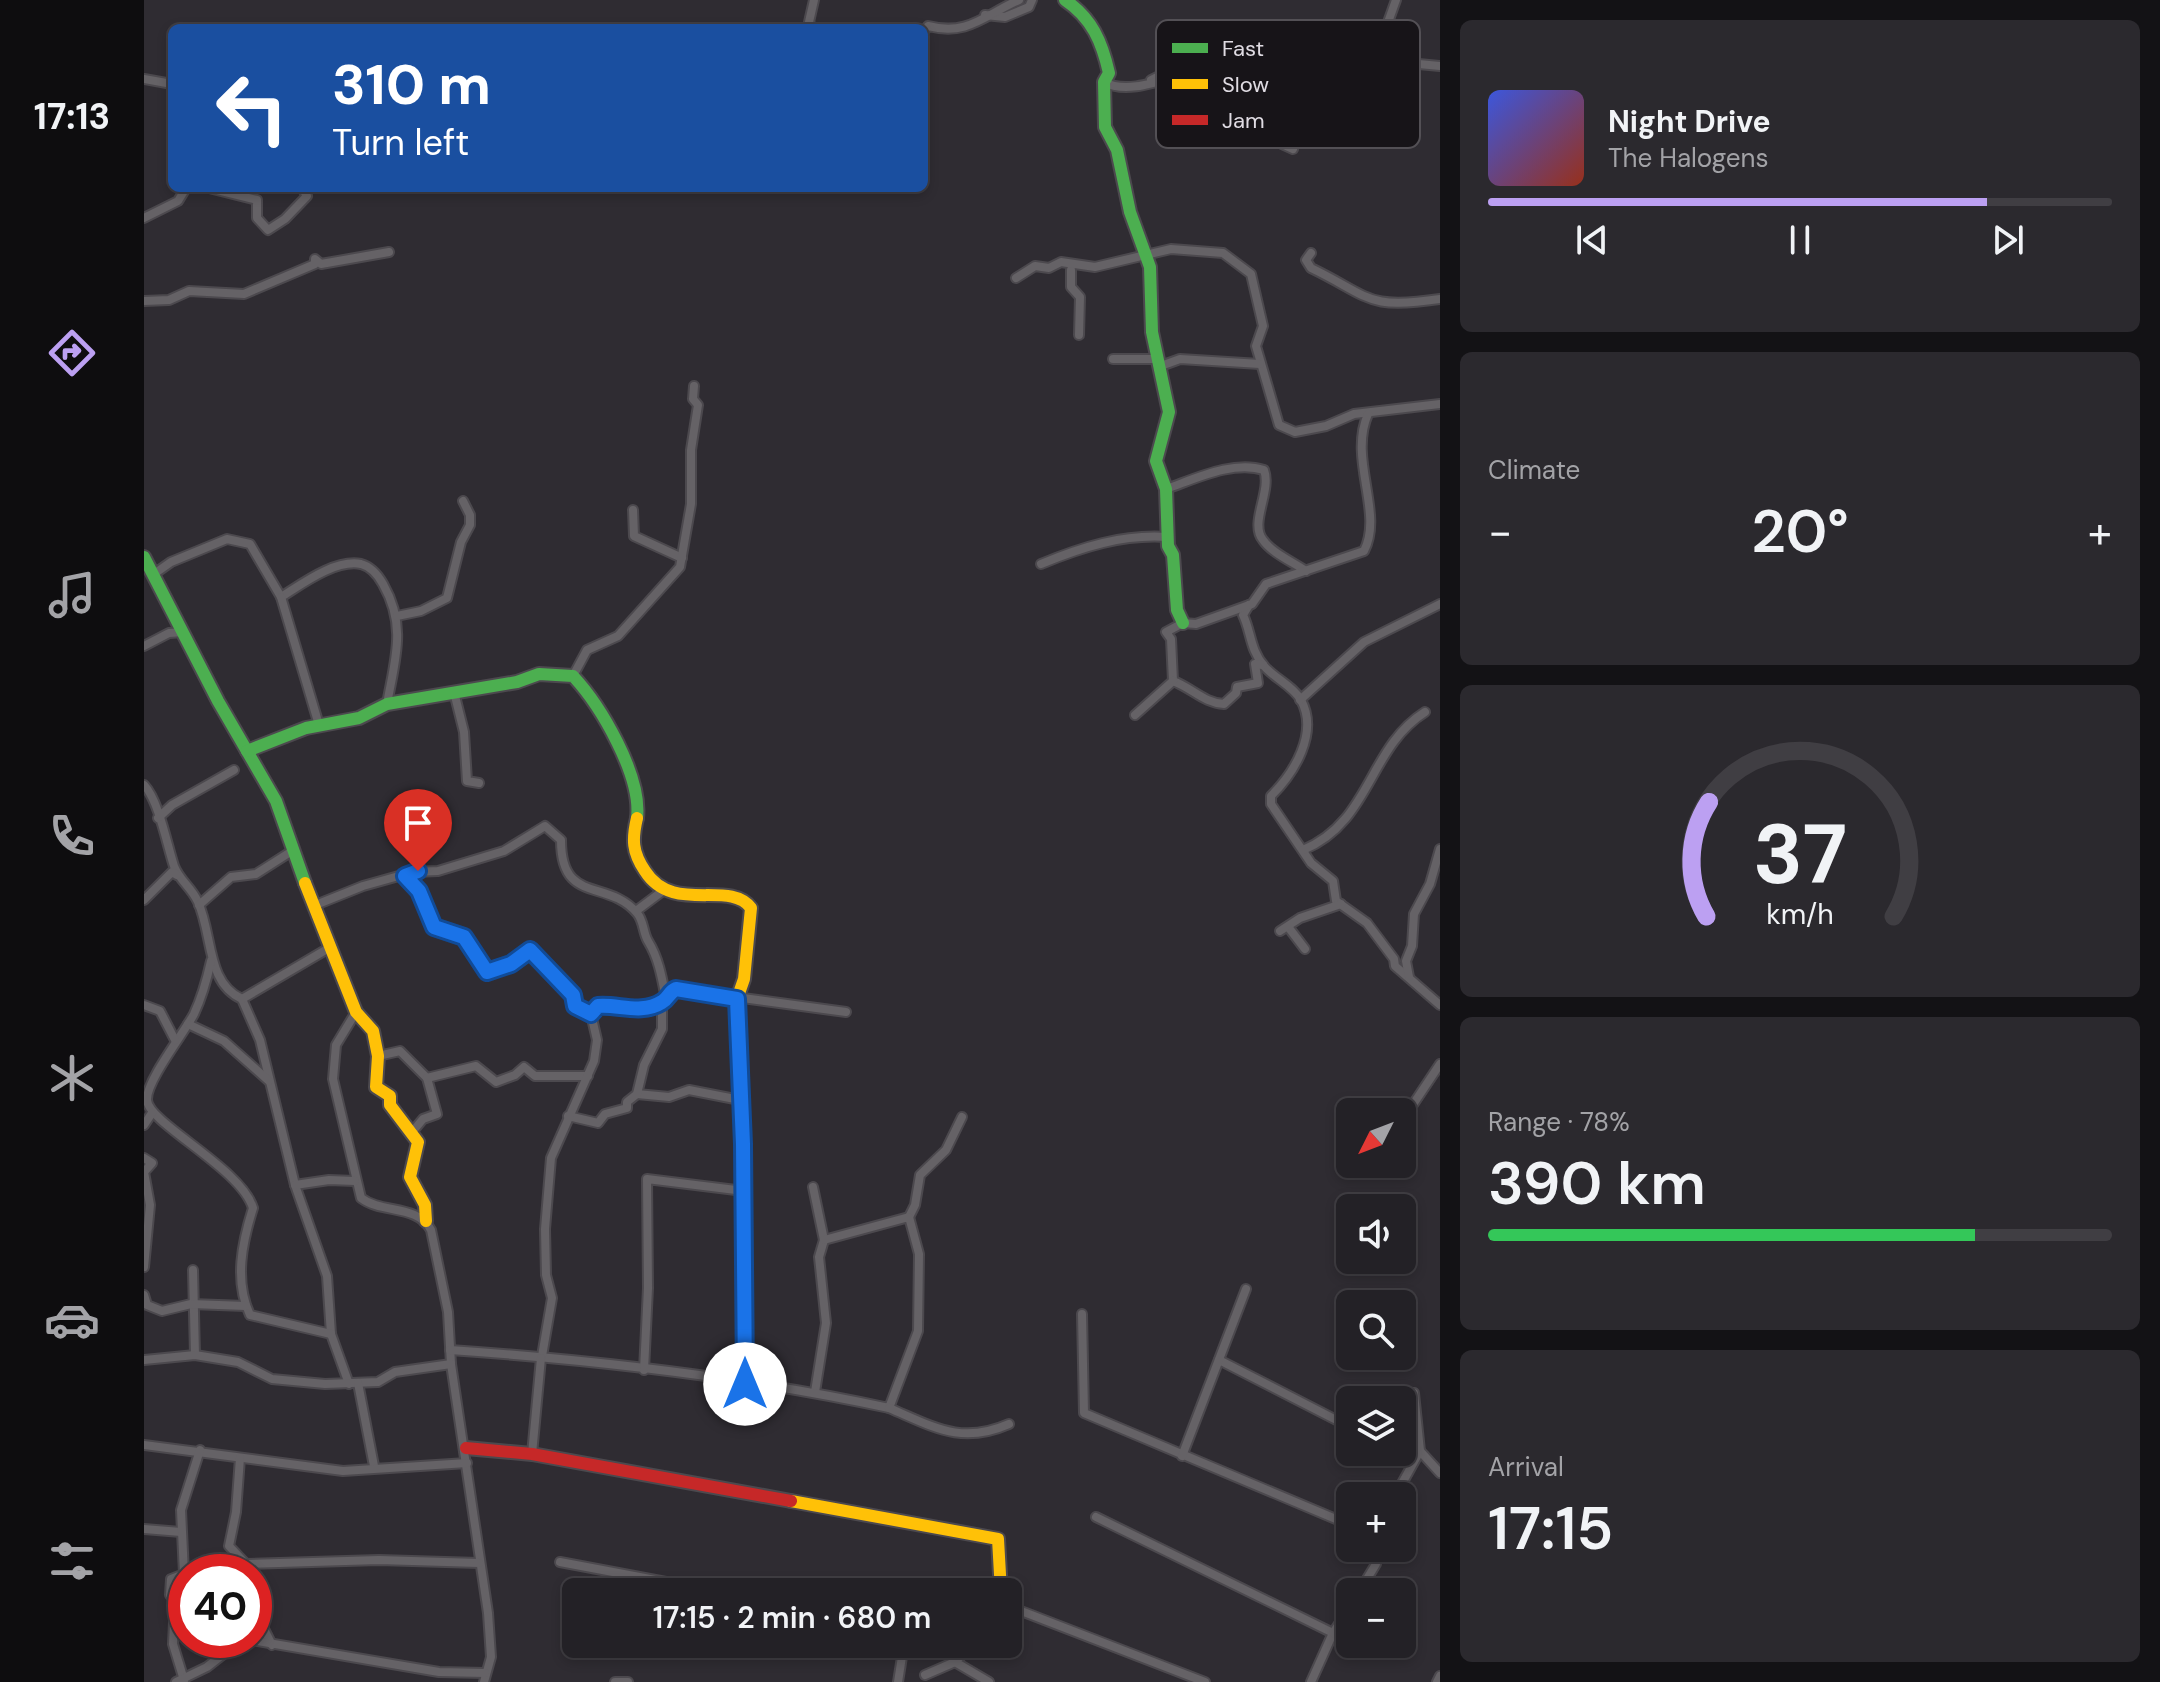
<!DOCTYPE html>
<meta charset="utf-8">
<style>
:root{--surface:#232126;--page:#2b292e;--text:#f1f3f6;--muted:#a3a3a7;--line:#403e43;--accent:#bca0f2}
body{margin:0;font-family:"DM Sans",sans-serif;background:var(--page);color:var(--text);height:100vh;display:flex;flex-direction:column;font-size:30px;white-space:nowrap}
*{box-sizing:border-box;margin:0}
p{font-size:26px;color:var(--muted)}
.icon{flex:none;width:44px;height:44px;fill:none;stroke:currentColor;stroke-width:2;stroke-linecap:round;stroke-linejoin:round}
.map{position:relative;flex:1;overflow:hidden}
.sheet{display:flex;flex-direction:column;gap:20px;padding:20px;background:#131215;width:720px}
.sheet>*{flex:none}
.hud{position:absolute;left:24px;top:24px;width:760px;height:168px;border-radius:12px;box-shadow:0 4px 12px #0003,0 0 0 2px var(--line);background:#1a4fa0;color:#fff;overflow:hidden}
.needle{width:52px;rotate:228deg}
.buttons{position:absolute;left:1192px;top:1098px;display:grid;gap:16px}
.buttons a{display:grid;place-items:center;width:80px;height:80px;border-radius:12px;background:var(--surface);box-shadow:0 4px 12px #0003,0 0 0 2px var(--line);font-size:40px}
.speed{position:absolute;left:24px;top:1554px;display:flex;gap:16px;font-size:40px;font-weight:700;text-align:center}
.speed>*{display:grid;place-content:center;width:104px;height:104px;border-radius:50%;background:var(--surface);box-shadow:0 4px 12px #0003,0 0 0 2px var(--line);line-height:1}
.speed .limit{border:12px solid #d22;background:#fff;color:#111}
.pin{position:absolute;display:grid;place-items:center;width:68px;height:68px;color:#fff;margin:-82px -34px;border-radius:50% 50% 50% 0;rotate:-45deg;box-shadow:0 0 8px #0007}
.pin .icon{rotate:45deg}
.me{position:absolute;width:88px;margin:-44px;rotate:0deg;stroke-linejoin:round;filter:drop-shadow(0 0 6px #0008)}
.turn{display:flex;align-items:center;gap:28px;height:168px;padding:0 32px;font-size:36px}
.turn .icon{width:104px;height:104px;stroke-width:2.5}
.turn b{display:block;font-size:56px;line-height:68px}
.big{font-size:60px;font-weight:600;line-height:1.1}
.sheet .widget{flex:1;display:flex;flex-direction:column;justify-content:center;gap:12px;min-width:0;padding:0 28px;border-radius:12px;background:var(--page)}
.sheet .dial{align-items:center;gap:0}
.dial svg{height:208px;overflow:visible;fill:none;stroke:var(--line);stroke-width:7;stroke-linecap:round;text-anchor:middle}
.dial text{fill:var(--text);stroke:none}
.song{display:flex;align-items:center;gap:24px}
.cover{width:96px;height:96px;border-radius:12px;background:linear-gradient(135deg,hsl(230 70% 55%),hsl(10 70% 35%))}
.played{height:8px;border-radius:4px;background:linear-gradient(90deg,var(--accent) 80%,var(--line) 80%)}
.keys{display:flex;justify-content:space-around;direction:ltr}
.heat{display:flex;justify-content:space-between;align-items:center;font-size:44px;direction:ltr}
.charge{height:12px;border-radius:6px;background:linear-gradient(90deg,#34c759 78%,var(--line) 0)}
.trip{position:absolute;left:418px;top:1578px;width:460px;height:80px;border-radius:12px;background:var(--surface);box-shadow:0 4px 12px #0003,0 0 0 2px var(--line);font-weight:600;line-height:80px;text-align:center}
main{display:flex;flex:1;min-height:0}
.tabs{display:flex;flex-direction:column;width:144px;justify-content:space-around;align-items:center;background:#0e0d0f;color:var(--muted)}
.tabs .icon{width:56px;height:56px}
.tabs .on{color:var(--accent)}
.tabs b{font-size:36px;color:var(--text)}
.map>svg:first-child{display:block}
</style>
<main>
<nav class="tabs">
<b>17:13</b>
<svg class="icon on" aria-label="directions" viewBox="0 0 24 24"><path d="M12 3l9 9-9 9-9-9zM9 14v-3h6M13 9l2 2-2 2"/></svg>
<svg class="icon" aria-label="music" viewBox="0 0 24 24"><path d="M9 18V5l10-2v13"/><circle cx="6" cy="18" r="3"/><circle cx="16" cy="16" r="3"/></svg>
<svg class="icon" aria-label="phone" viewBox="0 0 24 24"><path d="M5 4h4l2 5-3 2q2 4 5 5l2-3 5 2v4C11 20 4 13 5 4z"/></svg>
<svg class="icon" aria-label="climate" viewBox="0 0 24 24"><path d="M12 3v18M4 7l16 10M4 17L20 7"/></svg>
<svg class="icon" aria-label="car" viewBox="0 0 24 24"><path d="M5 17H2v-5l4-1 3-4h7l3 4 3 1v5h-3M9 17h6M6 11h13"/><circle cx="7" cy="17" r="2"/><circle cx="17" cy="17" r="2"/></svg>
<svg class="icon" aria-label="filters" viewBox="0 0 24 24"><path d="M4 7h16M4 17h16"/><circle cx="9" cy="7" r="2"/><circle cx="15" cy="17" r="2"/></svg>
</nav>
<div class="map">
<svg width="1296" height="1682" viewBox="0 0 1296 1682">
<rect width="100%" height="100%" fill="#2f2c32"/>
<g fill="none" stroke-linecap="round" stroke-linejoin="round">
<defs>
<g id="street">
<path d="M841,15L861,17L885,7L888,0"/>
<path d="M1243,25L1252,0"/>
<path d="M668,28L665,22L670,0"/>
<path d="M780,31L784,26C824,36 839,16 875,0"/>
<path d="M1243,61L1296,66"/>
<path d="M0,79L28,84"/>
<path d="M1007,80L1025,71H1041"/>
<path d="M960,82C994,101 1051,60 1090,68L1129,109L1138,144L1149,149"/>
<path d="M65,188L113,200V218L124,230L141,219L163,196L158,188"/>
<path d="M0,218L34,201L42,188"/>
<path d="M1167,253L1162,260L1167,268C1227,297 1222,310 1296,299"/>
<path d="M927,270V287L936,297L935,335"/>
<path d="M872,278L891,266L905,268L917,262L951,267L1027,249L1079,253L1107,274L1119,326L1112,346L1135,425L1151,432L1182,426L1210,414L1296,404"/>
<path d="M0,301L25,300L45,291L100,294L171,264V259L177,264L245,252"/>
<path d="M969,359H1012"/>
<path d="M1014,367L1036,359L1116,364"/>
<path d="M1022,489C1051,479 1089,460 1120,470C1128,491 1105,523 1119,540C1128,553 1149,562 1162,571"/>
<path d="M489,510L490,536L538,558"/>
<path d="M897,564C938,547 979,534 1023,537"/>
<path d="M10,574L27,562L83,539L106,544L137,597C158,584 191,559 217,564C228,567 234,575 239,584C263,626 251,659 243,704"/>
<path d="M137,597L175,725"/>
<path d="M1105,605L1099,615C1107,631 1106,650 1120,666C1130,678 1149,686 1157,700C1175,733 1150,773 1127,796V804L1167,863L1189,881L1192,901L1223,923L1250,959L1251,966L1296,1005"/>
<path d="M253,616L277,611L303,598L317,542L326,525V515L319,501"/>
<path d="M0,646L25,633L40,632"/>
<path d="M429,676L443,650L474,636L536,567L547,504V450L554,405L549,399L550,386"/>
<path d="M1029,681L1027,639L1022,632L1039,623L1052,624L1108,604L1122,584L1220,551C1240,513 1204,459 1224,414"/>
<path d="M1029,681C1048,688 1060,703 1080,704L1092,693L1093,687L1114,683L1111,664L1119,665"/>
<path d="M310,692L320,732L323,781L335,783"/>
<path d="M1156,700L1220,642L1296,604"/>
<path d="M991,715L1029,681"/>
<path d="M0,785C15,801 23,845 30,866C35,880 48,888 54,902C69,935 62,983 98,999L116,1040L151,1185L183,1276L187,1334L205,1384"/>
<path d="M14,818L28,805L90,770"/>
<path d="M1159,850C1227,822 1224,748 1281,712"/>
<path d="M261,876L275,891L290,927C331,940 320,943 343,972L367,964L386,950L429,995L431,1006L447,1014"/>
<path d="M0,900L28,872L33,875"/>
<path d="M55,905L87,877L112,874L148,851"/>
<path d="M169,906L219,886L269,872L294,871L360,851L401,826L417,840C417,905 463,878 493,913C500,921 499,933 504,941C515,959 518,978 522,999"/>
<path d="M492,911L520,890"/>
<path d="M1145,928L1161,949"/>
<path d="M1136,931L1156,918L1197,904"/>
<path d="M67,961C63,979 58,997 50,1014C40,1033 2,1081 3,1100C4,1123 97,1168 109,1208C98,1243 90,1281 106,1315L187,1334"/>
<path d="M1265,977L1262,961L1268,946L1270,914L1286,884L1296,849"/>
<path d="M98,999L185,948"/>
<path d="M0,1005L16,1011L31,1040"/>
<path d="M212,1012L192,1045L189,1079L217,1198C238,1214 273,1204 287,1230L304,1312L307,1364L344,1613L347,1657L340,1682"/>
<path d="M447,1014L454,1006L484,1010L499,1007L518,1003L532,989L702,1012"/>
<path d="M44,1024L80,1041L125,1081"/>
<path d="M234,1056L256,1051L283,1078L293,1114L279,1119L269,1131"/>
<path d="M283,1078L332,1066L352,1082L371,1075L380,1067L391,1076H444"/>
<path d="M493,1094L525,1097L545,1090L596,1100"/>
<path d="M1268,1106L1296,1064"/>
<path d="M424,1116L454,1123L461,1114L483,1108V1102L493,1094L500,1065L518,1029V1003"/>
<path d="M0,1125L8,1113"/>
<path d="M0,1158L8,1163L0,1172L6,1205L0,1267"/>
<path d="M151,1185L185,1180L211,1181"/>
<path d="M669,1187L680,1240L675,1257L682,1323L671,1392"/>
<path d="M765,1217L771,1205L776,1175L802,1150L818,1117"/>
<path d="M49,1270L51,1355"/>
<path d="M0,1295L3,1305L18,1311L47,1304L102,1306"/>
<path d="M938,1314L940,1413L1206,1525"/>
<path d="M306,1350C452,1360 601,1377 745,1408L774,1331L775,1254L765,1217L680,1240"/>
<path d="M398,1356L408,1298L402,1275L401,1229L407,1158L450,1061L453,1040L447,1014"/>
<path d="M0,1360L51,1355L94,1362L128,1379L181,1384L234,1382L251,1372L307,1364"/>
<path d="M1075,1360L1206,1427"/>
<path d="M500,1370L504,1288L503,1179L600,1191"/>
<path d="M214,1383L230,1466"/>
<path d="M745,1408C790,1427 817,1445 865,1424"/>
<path d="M0,1445L199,1471L323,1463"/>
<path d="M1276,1451L1296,1473"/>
<path d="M1254,1452L1269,1460"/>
<path d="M388,1454L397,1358"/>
<path d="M1038,1456L1102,1289"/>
<path d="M96,1458L92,1512L85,1546L102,1564L235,1560L335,1563"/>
<path d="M1251,1496L1276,1451L1270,1393"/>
<path d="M952,1517L1189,1633L1167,1682"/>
<path d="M0,1529L37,1532"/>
<path d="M416,1562L575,1592"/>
<path d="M1215,1592L1232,1564V1548"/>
<path d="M864,1606L1061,1682"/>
<path d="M110,1609L128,1645"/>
<path d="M1189,1633L1206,1607"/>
<path d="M811,1662L845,1682"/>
<path d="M781,1675L811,1662L829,1644"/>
<path d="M40,1680L29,1644L31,1600L26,1595L27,1579L40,1574L37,1510L56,1450"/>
<path d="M32,1682L63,1667L91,1645L107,1640L295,1672L341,1673"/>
<path d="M471,1682H484"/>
<path d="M754,1682L760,1644"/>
<path d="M1293,1682L1296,1676"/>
</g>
<g id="fast">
<path d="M921,0C948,18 958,42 965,73L960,82L961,127L973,150L986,212L1006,267L1008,332L1025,412L1012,461L1022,489L1024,546L1029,555L1033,610L1039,623"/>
<path d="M0,557L74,701L132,801L161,883"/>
<path d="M103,751L162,728L215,718L243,704L373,682L395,674L429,676C457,706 498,776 493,818"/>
</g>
<g id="slow">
<path d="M493,818C488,839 488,852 501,871C529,915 585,879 607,908L600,979L593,999L599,1144L601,1384"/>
<path d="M161,883L212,1012L229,1031L234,1056L232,1087L246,1096V1105L274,1142L266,1177L281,1205L282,1221"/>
<path d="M647,1501L854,1539L857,1592"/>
</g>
<path id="jam" d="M322,1448L388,1454L647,1501"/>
</defs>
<use href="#street" stroke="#4c494e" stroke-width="12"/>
<use href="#fast" stroke="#4c494e" stroke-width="16"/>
<use href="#slow" stroke="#4c494e" stroke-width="16"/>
<use href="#jam" stroke="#4c494e" stroke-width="16"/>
<use href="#street" stroke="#656266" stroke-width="8"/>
<use href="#fast" stroke="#4caf50" stroke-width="12"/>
<use href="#slow" stroke="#ffc107" stroke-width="12"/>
<use href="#jam" stroke="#c62828" stroke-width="12"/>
</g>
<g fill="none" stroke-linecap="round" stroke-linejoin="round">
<defs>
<path id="route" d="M274,871L261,876L275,891L290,927L320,937L343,972L367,964L386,950L429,995L431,1006L447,1014L454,1006C475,1004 497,1015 518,1002C525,998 525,992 532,989L593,999L599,1144L601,1384"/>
</defs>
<use href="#route" stroke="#114b97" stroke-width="20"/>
<use href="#route" stroke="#1a73e8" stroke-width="14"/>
</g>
<rect x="1012" y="20" width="264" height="128" rx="12" fill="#171418" stroke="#535055" stroke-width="2"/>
<rect x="1028" y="43" width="36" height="10" fill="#4caf50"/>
<rect x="1028" y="79" width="36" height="10" fill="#ffc107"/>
<rect x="1028" y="115" width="36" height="10" fill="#c62828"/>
<g font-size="22" fill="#e0dce3">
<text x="1078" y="56">Fast</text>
<text x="1078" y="92">Slow</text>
<text x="1078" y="128">Jam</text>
</g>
</svg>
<div class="buttons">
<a><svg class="needle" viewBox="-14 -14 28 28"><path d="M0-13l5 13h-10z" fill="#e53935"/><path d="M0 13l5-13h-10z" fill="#a3a3a7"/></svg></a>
<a><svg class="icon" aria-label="sound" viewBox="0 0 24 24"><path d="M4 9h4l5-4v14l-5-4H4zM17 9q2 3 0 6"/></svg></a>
<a><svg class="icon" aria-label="search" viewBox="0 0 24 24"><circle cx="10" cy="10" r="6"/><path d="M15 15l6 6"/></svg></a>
<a><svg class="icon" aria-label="layers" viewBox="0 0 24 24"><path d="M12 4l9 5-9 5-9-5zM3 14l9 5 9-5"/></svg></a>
<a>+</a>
<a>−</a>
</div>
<div class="speed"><div class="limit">40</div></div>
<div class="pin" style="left:274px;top:871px;background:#d93025"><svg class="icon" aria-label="arrive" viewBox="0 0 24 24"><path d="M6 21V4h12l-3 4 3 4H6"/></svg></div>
<svg class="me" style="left:601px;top:1384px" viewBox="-20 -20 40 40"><circle r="19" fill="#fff"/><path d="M0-13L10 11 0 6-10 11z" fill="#1a73e8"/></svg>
<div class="trip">17:15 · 2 min · 680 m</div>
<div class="hud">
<div class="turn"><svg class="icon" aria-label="left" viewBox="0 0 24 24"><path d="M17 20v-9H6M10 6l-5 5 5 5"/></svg><div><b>310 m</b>Turn left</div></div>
</div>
</div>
<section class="sheet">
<div class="widget">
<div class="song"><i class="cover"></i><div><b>Night Drive</b><p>The Halogens</p></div></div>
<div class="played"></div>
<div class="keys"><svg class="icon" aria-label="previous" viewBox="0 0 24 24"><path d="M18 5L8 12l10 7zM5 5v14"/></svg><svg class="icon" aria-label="pause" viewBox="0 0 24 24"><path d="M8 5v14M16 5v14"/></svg><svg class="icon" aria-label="next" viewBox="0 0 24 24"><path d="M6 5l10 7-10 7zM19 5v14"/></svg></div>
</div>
<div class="widget"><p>Climate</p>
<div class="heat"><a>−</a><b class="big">20°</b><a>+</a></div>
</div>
<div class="widget dial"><svg viewBox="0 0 100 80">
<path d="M14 69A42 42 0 1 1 86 69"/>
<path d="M14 69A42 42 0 0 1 15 25" stroke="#bca0f2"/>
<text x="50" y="56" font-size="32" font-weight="700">37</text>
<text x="50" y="72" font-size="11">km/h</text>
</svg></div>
<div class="widget"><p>Range · 78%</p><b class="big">390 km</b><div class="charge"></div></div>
<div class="widget"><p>Arrival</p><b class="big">17:15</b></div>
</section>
</main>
